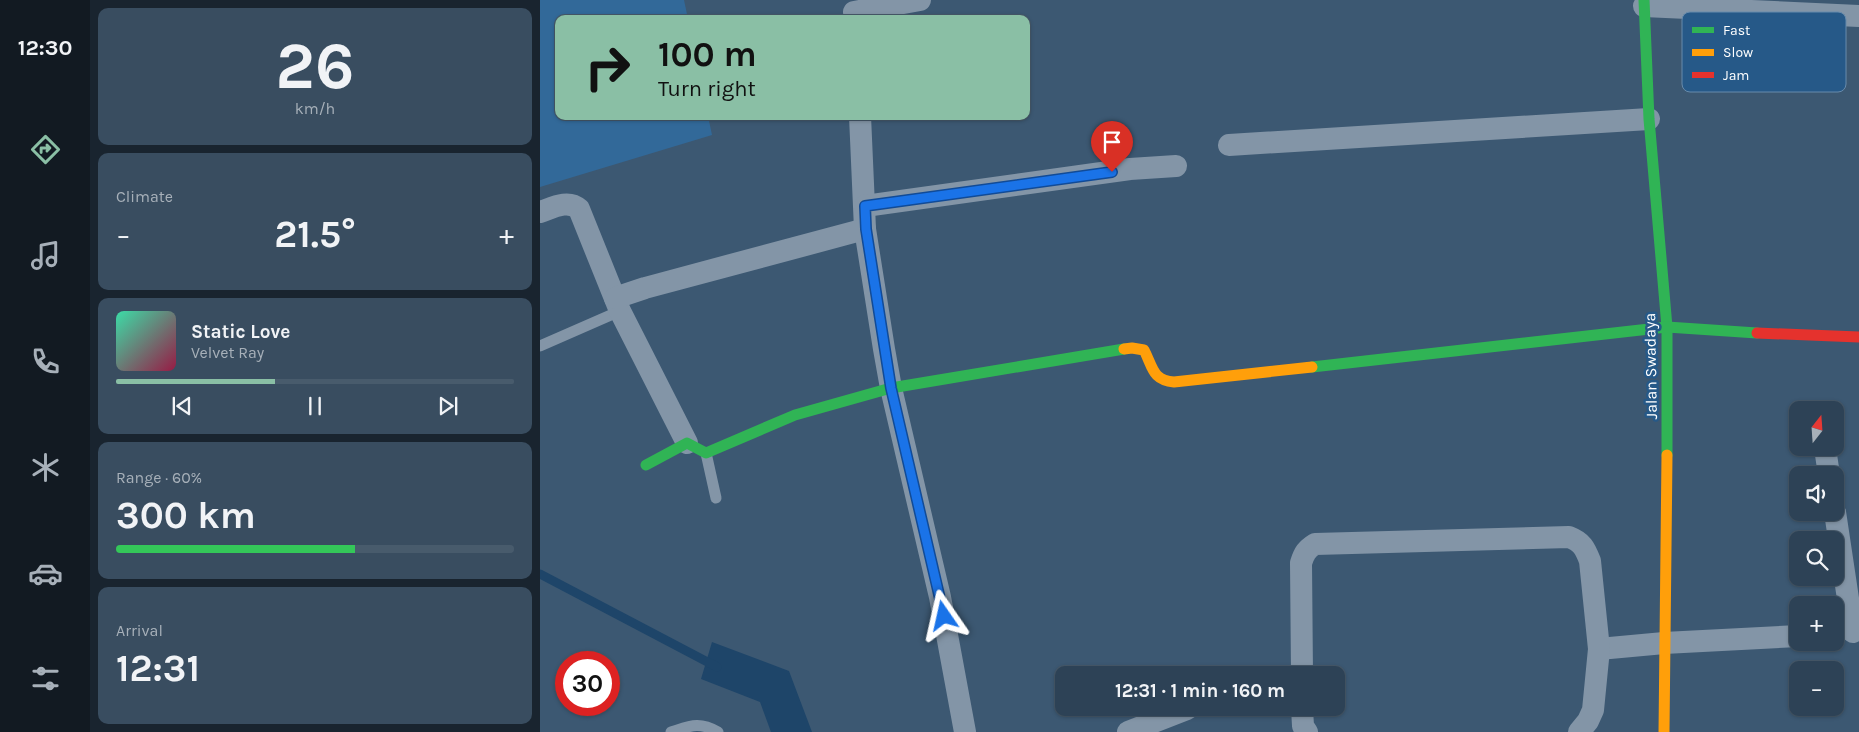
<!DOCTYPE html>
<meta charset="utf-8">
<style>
:root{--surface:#2d4256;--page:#394d60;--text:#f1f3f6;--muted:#a7b0b9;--line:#485b6c;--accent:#8abfa5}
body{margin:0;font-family:Karla,sans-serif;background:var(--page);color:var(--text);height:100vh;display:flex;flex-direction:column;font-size:19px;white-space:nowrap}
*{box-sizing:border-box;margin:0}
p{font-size:16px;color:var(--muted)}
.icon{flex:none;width:28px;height:28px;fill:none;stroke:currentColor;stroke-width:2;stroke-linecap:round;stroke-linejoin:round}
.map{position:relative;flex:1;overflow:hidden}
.side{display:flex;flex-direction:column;gap:8px;padding:8px;background:#19242f;width:450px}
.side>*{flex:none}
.guide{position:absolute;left:15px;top:15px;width:475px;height:105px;border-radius:10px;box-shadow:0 1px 4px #0004,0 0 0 1px var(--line);background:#8abfa5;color:#111;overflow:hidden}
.needle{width:32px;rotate:17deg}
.buttons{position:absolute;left:1249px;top:401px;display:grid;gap:10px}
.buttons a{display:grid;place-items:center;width:55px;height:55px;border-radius:10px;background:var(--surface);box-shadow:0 1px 4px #0004,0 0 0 1px var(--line);font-size:25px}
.speed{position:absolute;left:15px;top:651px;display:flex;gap:10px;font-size:25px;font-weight:700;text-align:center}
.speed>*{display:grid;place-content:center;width:65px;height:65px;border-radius:50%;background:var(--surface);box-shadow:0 1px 4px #0004,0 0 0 1px var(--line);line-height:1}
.speed .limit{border:8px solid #d22;background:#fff;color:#111}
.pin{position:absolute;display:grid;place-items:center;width:42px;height:42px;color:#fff;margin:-51px -21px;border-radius:50% 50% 50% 0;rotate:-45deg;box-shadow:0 0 5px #0007}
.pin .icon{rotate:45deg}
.me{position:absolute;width:55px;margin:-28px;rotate:349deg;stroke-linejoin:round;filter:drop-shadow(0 0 4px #0008)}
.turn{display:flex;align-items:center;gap:18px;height:105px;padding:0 20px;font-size:22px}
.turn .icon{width:65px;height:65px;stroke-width:2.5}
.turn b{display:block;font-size:35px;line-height:42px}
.big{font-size:38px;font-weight:700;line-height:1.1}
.side .tile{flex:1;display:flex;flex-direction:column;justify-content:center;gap:8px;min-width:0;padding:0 18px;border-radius:10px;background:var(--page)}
.side .dial{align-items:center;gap:0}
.dial b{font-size:65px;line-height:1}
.song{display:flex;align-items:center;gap:15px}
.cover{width:60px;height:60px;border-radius:8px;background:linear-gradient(135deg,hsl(160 70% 55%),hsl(340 70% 35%))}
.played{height:5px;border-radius:2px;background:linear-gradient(90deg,var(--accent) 40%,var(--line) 40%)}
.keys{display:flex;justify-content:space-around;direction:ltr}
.heat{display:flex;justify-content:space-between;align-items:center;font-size:28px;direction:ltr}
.charge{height:8px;border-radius:4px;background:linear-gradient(90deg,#34c759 60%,var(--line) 0)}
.trip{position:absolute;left:515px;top:666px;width:290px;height:50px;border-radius:10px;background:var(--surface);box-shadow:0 1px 4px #0004,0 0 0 1px var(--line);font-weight:700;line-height:50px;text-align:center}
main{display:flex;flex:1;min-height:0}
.dock{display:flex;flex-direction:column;width:90px;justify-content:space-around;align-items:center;background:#121a22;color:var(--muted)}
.dock .icon{width:35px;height:35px}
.dock .on{color:var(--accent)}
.dock b{font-size:22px;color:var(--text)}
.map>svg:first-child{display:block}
</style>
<main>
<nav class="dock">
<b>12:30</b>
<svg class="icon on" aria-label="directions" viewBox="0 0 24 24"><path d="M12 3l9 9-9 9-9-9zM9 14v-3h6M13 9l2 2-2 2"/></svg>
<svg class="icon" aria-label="music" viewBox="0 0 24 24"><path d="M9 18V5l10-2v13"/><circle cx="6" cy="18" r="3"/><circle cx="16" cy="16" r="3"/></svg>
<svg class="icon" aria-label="phone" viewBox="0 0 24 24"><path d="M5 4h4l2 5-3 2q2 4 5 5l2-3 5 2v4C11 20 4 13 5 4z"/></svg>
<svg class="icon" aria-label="climate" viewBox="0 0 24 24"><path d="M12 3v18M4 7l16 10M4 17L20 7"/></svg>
<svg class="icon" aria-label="car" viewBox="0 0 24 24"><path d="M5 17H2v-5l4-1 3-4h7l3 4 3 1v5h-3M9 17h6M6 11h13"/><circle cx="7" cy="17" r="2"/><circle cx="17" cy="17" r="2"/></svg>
<svg class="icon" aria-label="filters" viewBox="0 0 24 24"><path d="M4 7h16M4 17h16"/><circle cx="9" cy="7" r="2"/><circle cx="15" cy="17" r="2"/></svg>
</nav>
<section class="side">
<div class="tile dial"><b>26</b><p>km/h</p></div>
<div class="tile"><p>Climate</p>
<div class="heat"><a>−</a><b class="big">21.5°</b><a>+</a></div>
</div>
<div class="tile">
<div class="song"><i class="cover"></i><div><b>Static Love</b><p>Velvet Ray</p></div></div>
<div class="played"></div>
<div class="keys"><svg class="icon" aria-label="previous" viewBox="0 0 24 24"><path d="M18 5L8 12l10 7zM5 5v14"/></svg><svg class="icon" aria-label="pause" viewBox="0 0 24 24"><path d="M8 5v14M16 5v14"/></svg><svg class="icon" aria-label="next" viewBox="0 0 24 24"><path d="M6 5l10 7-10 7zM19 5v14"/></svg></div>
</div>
<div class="tile"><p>Range · 60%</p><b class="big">300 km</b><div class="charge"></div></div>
<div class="tile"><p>Arrival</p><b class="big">12:31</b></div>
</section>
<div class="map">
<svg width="1319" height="732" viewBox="0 0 1319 732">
<rect width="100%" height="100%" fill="#3c5872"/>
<path fill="#326999" d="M0,0H144L148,19H19V116H168L172,135L0,187Z"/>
<path fill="#1e4569" d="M172,642L249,671L272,732H231L220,702L161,679Z"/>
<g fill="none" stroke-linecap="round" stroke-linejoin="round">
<path stroke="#1e4569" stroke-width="9" d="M0,574L177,667"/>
<g stroke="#8395a7" stroke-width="11">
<path d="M0,346L80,311"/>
<path d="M166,453L176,498"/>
<path d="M131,732C150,726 159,721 178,732"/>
</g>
<g stroke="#8395a7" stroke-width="22">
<path d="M1104,6L1319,16"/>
<path d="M314,12L380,0"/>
<path d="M320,116L325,229L344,349L351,388L400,597L425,732"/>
<path d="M689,145L1109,119"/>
<path d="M325,206L590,169L636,166"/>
<path d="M0,212C12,208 28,199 39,209L80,311L147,443"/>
<path d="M75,298L105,288L325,229"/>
<path d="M1285,448L1289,475"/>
<path d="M1295,512L1313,632"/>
<path d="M1059,649L1124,643L1258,636"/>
<path d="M762,675L761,563C764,553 767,549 775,544L1029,537C1042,542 1045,548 1050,561L1059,649L1053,710L1048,721L1039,732"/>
<path d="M762,708L763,726L767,732"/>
<path d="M588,732L647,709"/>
</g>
<g stroke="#30b455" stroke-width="11">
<path d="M1104,0L1109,119L1127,327V455"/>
<path d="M772,367L1127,327L1217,333"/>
<path d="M106,465L147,443L166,453L255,415L351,388L584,349"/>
</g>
<g stroke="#ff9f0a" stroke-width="11">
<path d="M584,349L592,348L604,350C613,367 612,380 634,382L772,367"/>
<path d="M1124,732L1127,455"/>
</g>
<path stroke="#e5322d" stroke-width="11" d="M1217,333L1319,337"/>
</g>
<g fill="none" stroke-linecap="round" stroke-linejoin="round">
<defs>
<path id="route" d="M404,616L351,388L326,229L325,206L572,172"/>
</defs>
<use href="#route" stroke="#114b97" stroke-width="12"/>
<use href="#route" stroke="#1a73e8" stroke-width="9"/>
</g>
<g text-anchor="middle" stroke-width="5" stroke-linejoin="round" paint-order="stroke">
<g font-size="16" fill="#fff" stroke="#265988">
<text transform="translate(1110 366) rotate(-91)" y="6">Jalan Swadaya</text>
</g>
</g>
<rect x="1142" y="12" width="164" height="80" rx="8" fill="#265988" stroke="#678bac" stroke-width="1"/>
<rect x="1152" y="27" width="22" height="6" fill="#30b455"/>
<rect x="1152" y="49" width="22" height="7" fill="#ff9f0a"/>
<rect x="1152" y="72" width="22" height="6" fill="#e5322d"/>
<g font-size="14" fill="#fff">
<text x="1183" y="35">Fast</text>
<text x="1183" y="57">Slow</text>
<text x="1183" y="80">Jam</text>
</g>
</svg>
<div class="buttons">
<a><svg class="needle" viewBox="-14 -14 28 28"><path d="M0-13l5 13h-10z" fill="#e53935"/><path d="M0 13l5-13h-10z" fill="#a7b0b9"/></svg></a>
<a><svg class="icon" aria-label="sound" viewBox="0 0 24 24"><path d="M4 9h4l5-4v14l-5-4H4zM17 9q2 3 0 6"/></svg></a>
<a><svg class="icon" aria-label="search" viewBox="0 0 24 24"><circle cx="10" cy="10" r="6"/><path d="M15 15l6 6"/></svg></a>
<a>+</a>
<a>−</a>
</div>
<div class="speed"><div class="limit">30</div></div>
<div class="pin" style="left:572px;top:172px;background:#d93025"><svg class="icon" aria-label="arrive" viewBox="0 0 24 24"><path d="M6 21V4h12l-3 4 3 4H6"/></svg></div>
<svg class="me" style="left:404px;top:616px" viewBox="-20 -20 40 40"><path d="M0-17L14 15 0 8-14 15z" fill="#1a73e8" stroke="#fff" stroke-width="4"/></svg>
<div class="trip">12:31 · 1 min · 160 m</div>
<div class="guide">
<div class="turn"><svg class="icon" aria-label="right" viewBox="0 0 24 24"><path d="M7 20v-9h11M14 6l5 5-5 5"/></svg><div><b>100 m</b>Turn right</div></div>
</div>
</div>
</main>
